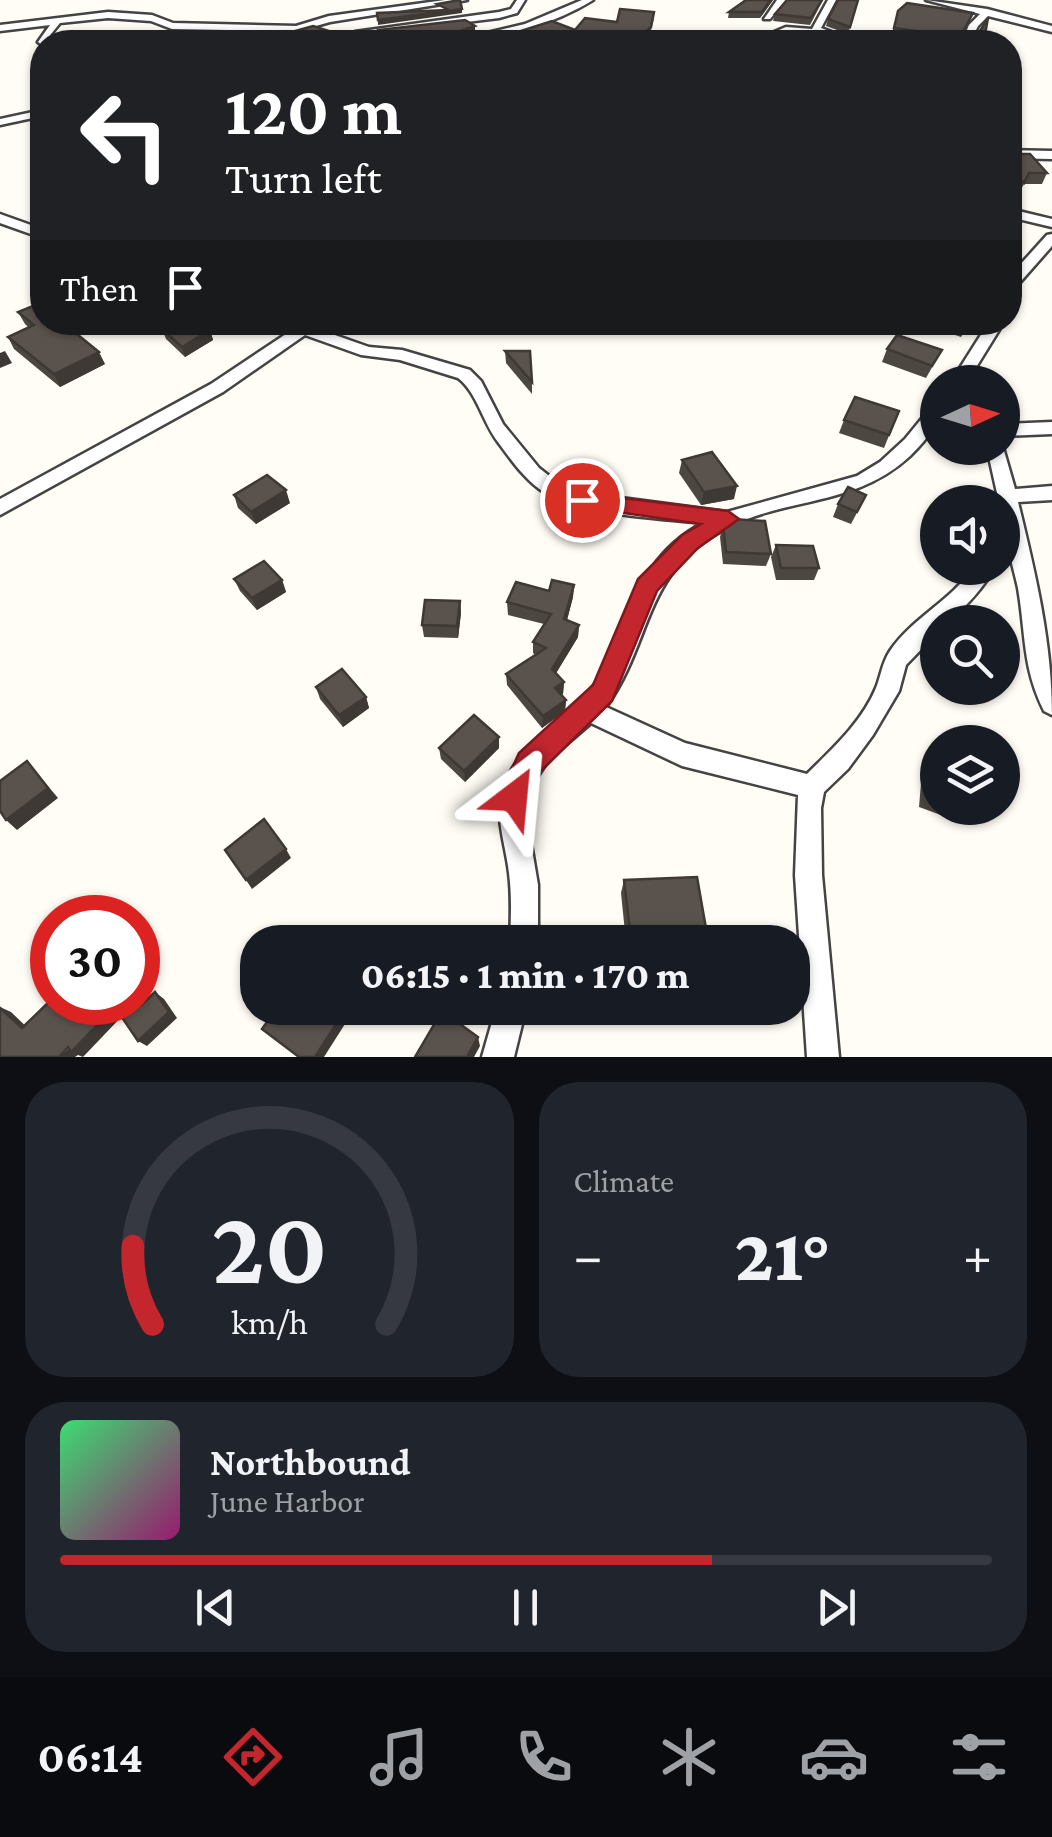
<!DOCTYPE html>
<meta charset="utf-8">
<style>
:root{--surface:#171b24;--page:#20242c;--text:#f1f3f6;--muted:#9ea1a6;--line:#363941;--accent:#c4262e}
body{margin:0;font-family:"Crimson Pro",serif;background:var(--page);color:var(--text);height:100vh;display:flex;flex-direction:column;font-size:38px;white-space:nowrap}
*{box-sizing:border-box;margin:0}
p{font-size:32px;color:var(--muted)}
.icon{flex:none;width:55px;height:55px;fill:none;stroke:currentColor;stroke-width:2;stroke-linecap:round;stroke-linejoin:round}
.map{position:relative;height:1057px;overflow:hidden}
.panel{display:flex;flex-direction:column;gap:25px;padding:25px;background:#0d0f14;flex:1}
.panel>*{flex:none}
.banner{position:absolute;left:30px;top:30px;width:992px;height:305px;border-radius:40px;box-shadow:0 2px 8px #0004;background:#202124;color:#fff;overflow:hidden}
.needle{width:65px;rotate:86deg}
.fabs{position:absolute;left:920px;top:365px;display:grid;gap:20px}
.fabs a{display:grid;place-items:center;width:100px;height:100px;border-radius:50%;background:var(--surface);box-shadow:0 2px 8px #0004;font-size:50px}
.speed{position:absolute;left:30px;top:895px;display:flex;gap:20px;font-size:50px;font-weight:700;text-align:center}
.speed>*{display:grid;place-content:center;width:130px;height:130px;border-radius:50%;background:var(--surface);box-shadow:0 2px 8px #0004;line-height:1}
.speed .limit{border:15px solid #d22;background:#fff;color:#111}
.pin{position:absolute;display:grid;place-items:center;width:85px;height:85px;color:#fff;margin:-42px;border:5px solid #fff;border-radius:50%;box-shadow:0 2px 10px #0007}
.me{position:absolute;width:110px;margin:-55px;rotate:29deg;stroke-linejoin:round;filter:drop-shadow(0 0 8px #0008)}
.turn{display:flex;align-items:center;gap:35px;height:210px;padding:0 30px;font-size:45px}
.turn .icon{width:130px;height:130px;stroke-width:2.5}
.turn b{display:block;font-size:70px;line-height:85px}
.then{display:flex;align-items:center;height:95px;padding:0 30px;background:#0003;gap:20px;font-size:38px}
.big{font-size:75px;font-weight:800;line-height:1.1}
.panel .widget{flex:1;display:flex;flex-direction:column;justify-content:center;gap:15px;min-width:0;padding:0 35px;border-radius:40px;background:var(--page)}
.panel .dial{align-items:center;gap:0}
.dial svg{height:260px;overflow:visible;fill:none;stroke:var(--line);stroke-width:7;stroke-linecap:round;text-anchor:middle}
.dial text{fill:var(--text);stroke:none}
.song{display:flex;align-items:center;gap:30px}
.cover{width:120px;height:120px;border-radius:15px;background:linear-gradient(135deg,hsl(140 70% 55%),hsl(320 70% 35%))}
.played{height:10px;border-radius:5px;background:linear-gradient(90deg,var(--accent) 70%,var(--line) 70%)}
.keys{display:flex;justify-content:space-around;direction:ltr}
.heat{display:flex;justify-content:space-between;align-items:center;font-size:55px;direction:ltr}
.panel .tiles{flex:1;display:grid;gap:25px;grid-template-columns:1fr 1fr}
.widget:last-child{grid-column:span 2}
.trip{position:absolute;left:240px;top:925px;width:570px;height:100px;border-radius:40px;background:var(--surface);box-shadow:0 2px 8px #0004;font-weight:800;line-height:100px;text-align:center}
.dock{display:flex;height:160px;justify-content:space-around;align-items:center;background:#090b0e;color:var(--muted)}
.dock .icon{width:70px;height:70px}
.dock .selected{color:var(--accent)}
.dock b{font-size:45px;color:var(--text)}
.map>svg:first-child{display:block}
</style>
<div class="map">
<svg width="1052" height="1057" viewBox="0 0 1052 1057">
<rect width="100%" height="100%" fill="#fffdf5"/>
<g fill="none" stroke-linecap="round" stroke-linejoin="round">
<defs>
<g id="street">
<path d="M445,0H467L330,22L259,42H246L280,31L172,29L151,21L108,18L60,23L42,45L38,42L50,25L0,31V25L108,12L152,15L173,23L296,26L329,16Z"/>
<path d="M517,0H525L517,13L499,18L360,35L355,32L499,12L511,9Z"/>
<path d="M582,0H593C558,22 491,45 449,42L525,24Z"/>
<path d="M777,0H786L770,19H764Z"/>
<path d="M828,0H836L821,28L859,42C836,42 816,32 792,33C778,34 766,43 751,42L786,27L812,29Z"/>
<path d="M926,0L987,9L1052,26V32L988,16L978,26L970,42H962L969,25L980,14Z"/>
<path d="M42,110V116L0,125V119Z"/>
<path d="M1010,150L1052,151V159L1010,158Z"/>
<path d="M1010,209L1052,219V227L1010,217Z"/>
<path d="M0,214L42,229V238L0,223Z"/>
<path d="M1052,234V246L1015,288L1010,289V276L1047,235Z"/>
<path d="M278,322H319L315,328L369,347L402,350L470,370L481,381L503,424L539,468L562,486L583,493L727,512L857,476L880,462L905,439L932,406L938,404C938,427 926,440 910,456C855,507 789,496 727,528C642,571 654,639 606,707L685,743L807,774C832,749 862,722 876,688C881,676 882,663 890,651C912,618 951,601 973,568H994C983,589 966,606 948,622H938V632L906,665L899,691L873,735L848,769L824,792L821,808L822,875L839,1057H807L795,875L798,795L682,766L591,723L549,759L528,791L527,820L538,885V942H510C511,919 512,896 509,873C506,845 494,816 503,789C518,743 561,727 589,692C637,632 625,565 703,523C663,518 576,515 545,493C525,480 512,461 498,442C483,423 477,392 458,378L400,360L361,355L305,335L223,392L0,515V499L211,384L292,330Z"/>
<path d="M989,322H1004L967,382H951Z"/>
<path d="M1052,422V434L1002,436V424Z"/>
<path d="M1002,444L1015,489L1052,486V500L1018,502C1035,572 1052,642 1052,715L1044,711C1022,666 1026,635 1018,588C1012,560 1002,532 1002,502H999L987,448H1002Z"/>
<path d="M496,1008H526L514,1057H482Z"/>
</g>
</defs>
<use href="#street" stroke="#444" stroke-width="5"/>
<use href="#street" fill="#fff" fill-rule="evenodd"/>
</g>
<g fill="#4d4742">
<path d="M746,0H773L760,18H728L729,12Z"/>
<path d="M823,0L810,25L773,21L775,14Z"/>
<path d="M858,0L848,34L826,26L828,19Z"/>
<path d="M898,11L971,18L959,42L892,33Z"/>
<path d="M1010,154L1047,173L1042,184H1024L1018,195L1010,185Z"/>
<path d="M18,312L105,364L60,387L14,349L8,337L29,328L25,324Z"/>
<path d="M927,322H970L961,337L926,325Z"/>
<path d="M162,329L210,330L213,340L185,357L166,339Z"/>
<path d="M887,349L942,350L926,378L882,362Z"/>
<path d="M505,351L532,382V394L506,363Z"/>
<path d="M899,411L884,448L839,433L844,420Z"/>
<path d="M682,460L734,499L701,505L679,473Z"/>
<path d="M234,495L290,503L256,524L238,508Z"/>
<path d="M838,504L860,507L851,524L833,517Z"/>
<path d="M723,525L771,554L766,566L723,564L720,537Z"/>
<path d="M776,545L819,568L814,580H776L771,557Z"/>
<path d="M234,579L282,580L286,592L257,610L240,591Z"/>
<path d="M574,585L573,597L567,620L579,625L578,637L556,673L564,682L563,694L562,695L566,700L565,711L542,728L507,685L506,674L536,655L533,653V642L544,624L508,615L507,602Z"/>
<path d="M460,601L461,613L458,638L424,637L422,625Z"/>
<path d="M316,687L366,697L369,708L343,727L320,699Z"/>
<path d="M499,737V748L465,782L441,759L439,748Z"/>
<path d="M930,773L938,775V808H975V814L965,824L919,807L921,783Z"/>
<path d="M624,880L707,934L703,942H626L621,893Z"/>
</g>
<g fill="#3f3936">
<path d="M770,0H773L760,18L762,12Z"/>
<path d="M462,9V13L378,25V20Z"/>
<path d="M654,18L650,34L640,42L637,40Z"/>
<path d="M475,26V32L445,42V36Z"/>
<path d="M332,32L333,37L310,42H288Z"/>
<path d="M403,37V42H386Z"/>
<path d="M210,330L213,340L185,357L182,347Z"/>
<path d="M5,351L12,363L0,368V353Z"/>
<path d="M99,352L105,364L60,387L54,374Z"/>
<path d="M737,486L734,499L701,505L704,492Z"/>
<path d="M286,490L290,503L256,524L251,512Z"/>
<path d="M282,580L286,592L257,610L252,598Z"/>
<path d="M574,585L573,597L564,631V619Z"/>
<path d="M460,601L461,613L458,638L457,626Z"/>
<path d="M579,625L578,637L552,680V669Z"/>
<path d="M564,682L563,694L555,699V688Z"/>
<path d="M366,697L369,708L343,727L339,715Z"/>
<path d="M566,700L565,711L542,728L543,716Z"/>
<path d="M499,737V748L465,782L464,771Z"/>
<path d="M27,761L58,798L17,830L6,820Z"/>
<path d="M286,849L291,858L252,889L246,880Z"/>
<path d="M155,992L164,999L177,1018L147,1046L138,1041Z"/>
<path d="M0,1007L11,1012L34,1034L22,1028Z"/>
<path d="M115,1007L125,1013L83,1057L78,1055L75,1057H59Z"/>
<path d="M340,1018L345,1024L324,1057H315Z"/>
<path d="M478,1037L480,1046L474,1057H467Z"/>
</g>
<g fill="#5a524d" stroke="#3f3936" stroke-width="2.5">
<path d="M460,0L462,9L378,20L377,13L449,10L437,4Z"/>
<path d="M746,0H770L762,12H729Z"/>
<path d="M787,0H822L811,18L775,14Z"/>
<path d="M838,0H858L850,27L828,19Z"/>
<path d="M907,3L973,13L960,37L894,28L898,11Z"/>
<path d="M620,9L654,12L651,27L637,40L644,42H413L403,37L386,42H380L378,30L465,20L475,26L445,36L466,39L508,35L552,21L575,30L585,18L617,22Z"/>
<path d="M988,18L984,40L975,39Z"/>
<path d="M313,26L332,32L288,42H273L263,40Z"/>
<path d="M1010,154H1030L1047,173H1029L1024,183L1010,168Z"/>
<path d="M38,304L42,307V322H62L99,352L54,374L8,337L34,325L18,312Z"/>
<path d="M178,322H198L210,330L182,347L162,329Z"/>
<path d="M947,322H969L965,329Z"/>
<path d="M897,335L942,350L932,366L887,349Z"/>
<path d="M505,351H530L532,382Z"/>
<path d="M855,397L899,411L889,435L844,420Z"/>
<path d="M712,452L737,486L704,492L682,460Z"/>
<path d="M267,475L286,490L251,512L234,495Z"/>
<path d="M848,487L866,495L857,512L838,504Z"/>
<path d="M731,519L765,521L771,554L726,552L723,525Z"/>
<path d="M776,545L813,546L819,568H781Z"/>
<path d="M264,561L282,580L252,598L234,579Z"/>
<path d="M552,580L574,585L564,619L579,625L552,669L564,682L555,688L566,700L543,716L506,674L546,648L533,642L551,614L507,602L516,582L549,591Z"/>
<path d="M425,600L460,601L457,626L422,625Z"/>
<path d="M342,669L366,697L339,715L316,687Z"/>
<path d="M474,715L499,737L464,771L439,748Z"/>
<path d="M27,761L48,788L6,820L0,811V781Z"/>
<path d="M930,773L938,775V801L928,797Z"/>
<path d="M957,808H975V814Z"/>
<path d="M264,819L286,849L246,880L225,850Z"/>
<path d="M697,877L707,934L631,938L624,880Z"/>
<path d="M155,992L169,1012L138,1041L115,1007L71,1052L68,1047L59,1057H0V1008L22,1028L52,999V1002H138V1000L141,1005Z"/>
<path d="M277,1008H326L340,1018L315,1057H299L262,1029Z"/>
<path d="M442,1011L478,1037L467,1057H415Z"/>
</g>
<path fill="#c4262e" stroke="#7f191e" stroke-width="2.5" d="M582,493L728,511L739,519L698,548L657,591L612,701L540,772L524,807L514,811L504,807L499,797L519,753L593,685L638,579L682,535L701,524L575,506L571,500Z"/>
</svg>
<div class="fabs">
<a><svg class="needle" viewBox="-14 -14 28 28"><path d="M0-13l5 13h-10z" fill="#e53935"/><path d="M0 13l5-13h-10z" fill="#9ea1a6"/></svg></a>
<a><svg class="icon" aria-label="sound" viewBox="0 0 24 24"><path d="M4 9h4l5-4v14l-5-4H4zM17 9q2 3 0 6"/></svg></a>
<a><svg class="icon" aria-label="search" viewBox="0 0 24 24"><circle cx="10" cy="10" r="6"/><path d="M15 15l6 6"/></svg></a>
<a><svg class="icon" aria-label="layers" viewBox="0 0 24 24"><path d="M12 4l9 5-9 5-9-5zM3 14l9 5 9-5"/></svg></a>
</div>
<div class="speed"><div class="limit">30</div></div>
<div class="pin" style="left:582px;top:500px;background:#d93025"><svg class="icon" aria-label="arrive" viewBox="0 0 24 24"><path d="M6 21V4h12l-3 4 3 4H6"/></svg></div>
<svg class="me" style="left:514px;top:797px" viewBox="-20 -20 40 40"><path d="M0-17L14 15 0 8-14 15z" fill="#c4262e" stroke="#fff" stroke-width="4"/></svg>
<div class="trip">06:15 · 1 min · 170 m</div>
<div class="banner">
<div class="turn"><svg class="icon" aria-label="left" viewBox="0 0 24 24"><path d="M17 20v-9H6M10 6l-5 5 5 5"/></svg><div><b>120 m</b>Turn left</div></div>
<div class="then">Then<svg class="icon" aria-label="arrive" viewBox="0 0 24 24"><path d="M6 21V4h12l-3 4 3 4H6"/></svg></div>
</div>
</div>
<section class="panel">
<div class="tiles">
<div class="widget dial"><svg viewBox="0 0 100 80">
<path d="M14 69A42 42 0 1 1 86 69"/>
<path d="M14 69A42 42 0 0 1 8 45" stroke="#c4262e"/>
<text x="50" y="56" font-size="32" font-weight="700">20</text>
<text x="50" y="72" font-size="11">km/h</text>
</svg></div>
<div class="widget"><p>Climate</p>
<div class="heat"><a>−</a><b class="big">21°</b><a>+</a></div>
</div>
<div class="widget">
<div class="song"><i class="cover"></i><div><b>Northbound</b><p>June Harbor</p></div></div>
<div class="played"></div>
<div class="keys"><svg class="icon" aria-label="previous" viewBox="0 0 24 24"><path d="M18 5L8 12l10 7zM5 5v14"/></svg><svg class="icon" aria-label="pause" viewBox="0 0 24 24"><path d="M8 5v14M16 5v14"/></svg><svg class="icon" aria-label="next" viewBox="0 0 24 24"><path d="M6 5l10 7-10 7zM19 5v14"/></svg></div>
</div>
</div>
</section>
<nav class="dock">
<b>06:14</b>
<svg class="icon selected" aria-label="directions" viewBox="0 0 24 24"><path d="M12 3l9 9-9 9-9-9zM9 14v-3h6M13 9l2 2-2 2"/></svg>
<svg class="icon" aria-label="music" viewBox="0 0 24 24"><path d="M9 18V5l10-2v13"/><circle cx="6" cy="18" r="3"/><circle cx="16" cy="16" r="3"/></svg>
<svg class="icon" aria-label="phone" viewBox="0 0 24 24"><path d="M5 4h4l2 5-3 2q2 4 5 5l2-3 5 2v4C11 20 4 13 5 4z"/></svg>
<svg class="icon" aria-label="climate" viewBox="0 0 24 24"><path d="M12 3v18M4 7l16 10M4 17L20 7"/></svg>
<svg class="icon" aria-label="car" viewBox="0 0 24 24"><path d="M5 17H2v-5l4-1 3-4h7l3 4 3 1v5h-3M9 17h6M6 11h13"/><circle cx="7" cy="17" r="2"/><circle cx="17" cy="17" r="2"/></svg>
<svg class="icon" aria-label="filters" viewBox="0 0 24 24"><path d="M4 7h16M4 17h16"/><circle cx="9" cy="7" r="2"/><circle cx="15" cy="17" r="2"/></svg>
</nav>
